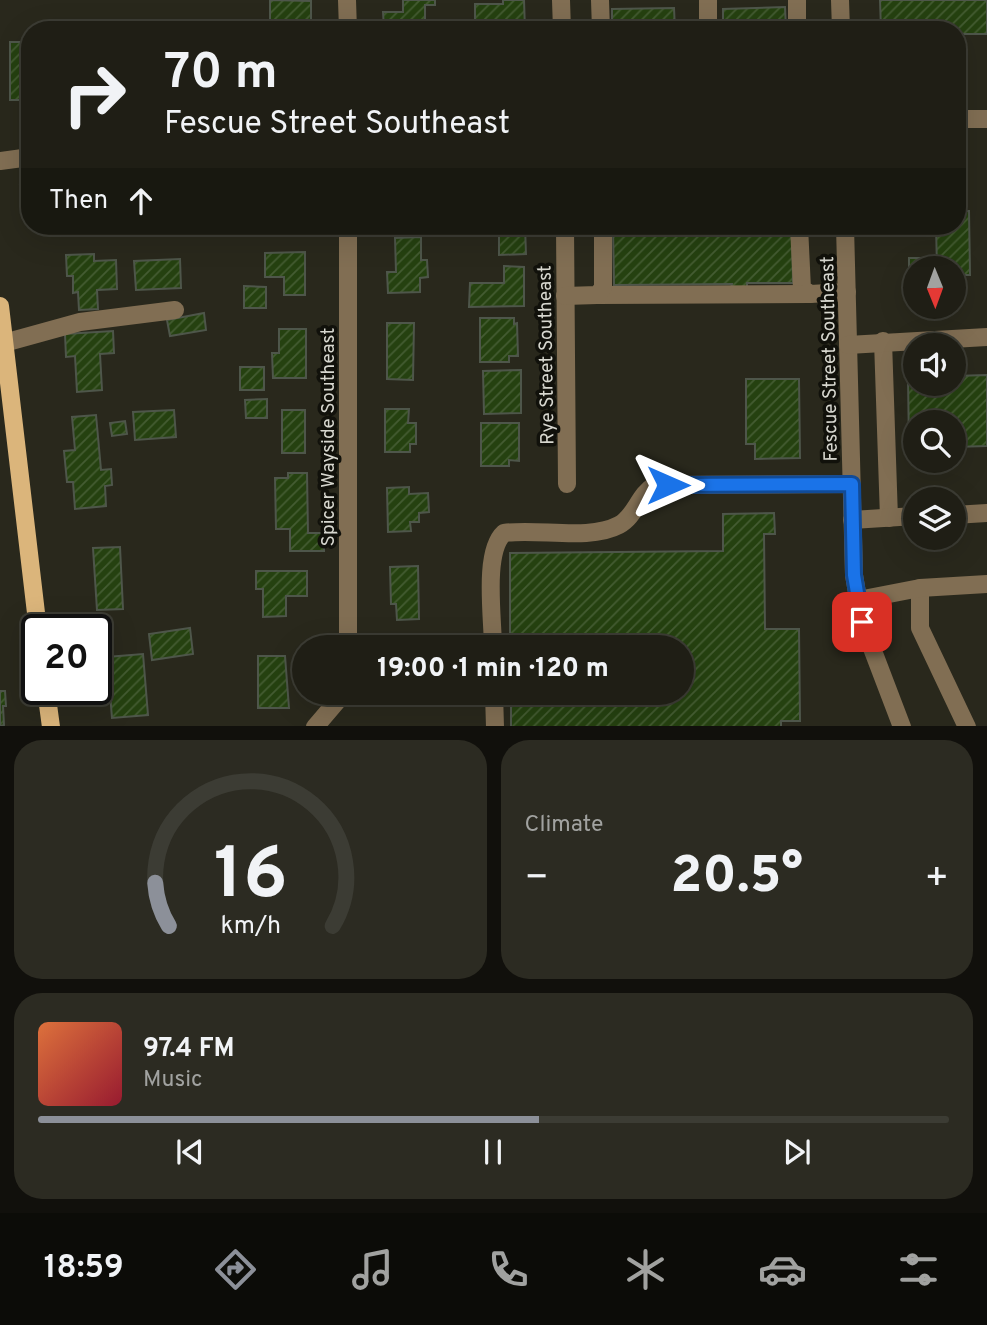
<!DOCTYPE html>
<meta charset="utf-8">
<style>
:root{--surface:#1f1e15;--page:#2c2b22;--text:#f1f3f6;--muted:#a1a2a0;--line:#3c3c34;--accent:#8c9099}
body{margin:0;font-family:Overpass,sans-serif;background:var(--page);color:var(--text);height:100vh;display:flex;flex-direction:column;font-size:26px;white-space:nowrap}
*{box-sizing:border-box;margin:0}
p{font-size:23px;color:var(--muted)}
.icon{flex:none;width:38px;height:38px;fill:none;stroke:currentColor;stroke-width:2;stroke-linecap:round;stroke-linejoin:round}
.map{position:relative;height:726px;overflow:hidden}
.panel{display:flex;flex-direction:column;gap:14px;padding:14px;background:#11100c;flex:1}
.panel>*{flex:none}
.hud{position:absolute;left:21px;top:21px;width:945px;height:214px;border-radius:28px;box-shadow:0 7px 28px #0002,0 0 0 2px var(--line);background:#1f1e15;color:var(--text);overflow:hidden}
.needle{width:46px;rotate:179deg}
.tools{position:absolute;left:903px;top:256px;display:grid;gap:14px}
.tools a{display:grid;place-items:center;width:63px;height:63px;border-radius:50%;background:var(--surface);box-shadow:0 7px 28px #0002,0 0 0 2px var(--line);font-size:35px}
.speed{position:absolute;left:21px;top:614px;display:flex;gap:14px;font-size:35px;font-weight:700;text-align:center}
.speed>*{display:grid;place-content:center;width:91px;height:91px;border-radius:50%;background:var(--surface);box-shadow:0 7px 28px #0002,0 0 0 2px var(--line);line-height:1}
.speed .limit{border:4px solid #111;border-radius:10px;background:#fff;color:#111}
.pin{position:absolute;display:grid;place-items:center;width:60px;height:60px;color:#fff;margin:-30px;border-radius:14px;box-shadow:0 4px 10px #0006}
.me{position:absolute;width:77px;margin:-38px;rotate:90deg;stroke-linejoin:round;filter:drop-shadow(0 0 5px #0008)}
.turn{display:flex;align-items:center;gap:24px;height:147px;padding:0 28px;font-size:32px}
.turn .icon{width:91px;height:91px;stroke-width:2.5}
.turn b{display:block;font-size:49px;line-height:60px}
.then{display:flex;align-items:center;height:66px;padding:0 28px;background:#0003;gap:14px;font-size:26px}
.big{font-size:52px;font-weight:800;line-height:1.1}
.panel .tile{flex:1;display:flex;flex-direction:column;justify-content:center;gap:10px;min-width:0;padding:0 24px;border-radius:28px;background:var(--page)}
.panel .dial{align-items:center;gap:0}
.dial svg{height:182px;overflow:visible;fill:none;stroke:var(--line);stroke-width:7;stroke-linecap:round;text-anchor:middle}
.dial text{fill:var(--text);stroke:none}
.song{display:flex;align-items:center;gap:21px}
.cover{width:84px;height:84px;border-radius:10px;background:linear-gradient(135deg,hsl(20 70% 55%),hsl(350 70% 35%))}
.played{height:7px;border-radius:4px;background:linear-gradient(90deg,var(--accent) 55%,var(--line) 55%)}
.keys{display:flex;justify-content:space-around;direction:ltr}
.heat{display:flex;justify-content:space-between;align-items:center;font-size:38px;direction:ltr}
.panel .tiles{flex:1;display:grid;gap:14px;grid-template-columns:1fr 1fr}
.tile:last-child{grid-column:span 2}
.trip{position:absolute;left:292px;top:635px;width:402px;height:70px;border-radius:35px;background:var(--surface);box-shadow:0 7px 28px #0002,0 0 0 2px var(--line);font-weight:800;line-height:70px;text-align:center}
.tab-bar{display:flex;height:112px;justify-content:space-around;align-items:center;background:#0c0c08;color:var(--muted)}
.tab-bar .icon{width:49px;height:49px}
.tab-bar .active{color:var(--accent)}
.tab-bar b{font-size:32px;color:var(--text)}
.map>svg:first-child{display:block}
</style>
<div class="map">
<svg width="987" height="727" viewBox="0 0 987 727">
<defs>
<pattern id="building-hatch" width="6" height="6" patternUnits="userSpaceOnUse" patternTransform="scale(1.75)"><rect width="6" height="6" fill="#254110"/><path d="M-1 1l2-2M0 6l6-6M5 7l2-2" fill="none" stroke="#445c32"/></pattern>
</defs>
<rect width="100%" height="100%" fill="#29281c"/>
<g fill="url(#building-hatch)" stroke="#4e564a" stroke-width="2">
<path d="M270,0L311,1V24L270,28Z"/>
<path d="M403,0H435V5H425V29H384L383,12H403Z"/>
<path d="M503,0H524L525,30H475V4H503Z"/>
<path d="M880,0H987V34H957V30H881Z"/>
<path d="M785,7L786,30H723V9Z"/>
<path d="M674,8L675,30H612V9Z"/>
<rect x="10" y="42" width="20" height="58"/>
<path d="M20,185H30V202L22,203Z"/>
<path d="M957,211H969L970,275H954V268H937L936,226H957Z"/>
<path d="M65,226H84V228L65,230Z"/>
<path d="M272,226H298V227L272,228Z"/>
<path d="M431,226H454V229L432,230Z"/>
<path d="M499,226H525L526,254L499,255Z"/>
<path d="M613,226H792L793,283H747V289H731L732,284L614,285Z"/>
<path d="M421,237V260H427L428,277L420,278V292L388,293L387,272H396L395,238Z"/>
<path d="M305,252V295H284V277H265V253Z"/>
<path d="M94,254V261L116,260L117,289L97,290L98,309L79,310L78,292L73,293V276H67L66,255Z"/>
<path d="M909,258H933V268H915V275H909Z"/>
<path d="M180,259L181,288L136,290L134,261Z"/>
<path d="M504,266L524,267V306L469,307L470,283H504Z"/>
<path d="M244,286L266,287V308H244Z"/>
<path d="M204,313L206,330L170,336L167,320Z"/>
<path d="M480,318H514V324L517,323L518,356H509V362H480Z"/>
<path d="M387,323H414L413,380L387,379Z"/>
<path d="M279,329H306V378H273L272,353H279Z"/>
<path d="M113,331L114,353L100,354L102,390L77,392L75,356L66,357L65,334Z"/>
<rect x="240" y="367" width="24" height="23"/>
<path d="M521,370V413L484,414L483,371Z"/>
<path d="M987,375V446L954,447V422H915V448H909L908,377H915V383H954V376Z"/>
<path d="M746,379H799L800,458L755,459V444H746Z"/>
<path d="M267,399V418H246L245,400Z"/>
<path d="M385,409H409L408,423H416V444H410V452H385Z"/>
<path d="M174,410L176,437L135,440L133,412Z"/>
<rect x="282" y="410" width="23" height="43"/>
<path d="M96,415L101,470L111,469L112,485L105,486L106,506L75,509L73,482H67L64,451L75,450L72,417Z"/>
<path d="M125,421L127,434L112,436L110,423Z"/>
<path d="M481,423H519V461L509,460V466H481Z"/>
<path d="M288,473H307L308,533H324V551H290V529H276L275,478H288Z"/>
<path d="M409,487V494L428,493L429,512L419,513V522H410L411,531L388,532L387,488Z"/>
<path d="M774,513L775,534H764L765,629H799L800,721H781V727H511V693H682V648H510V553L723,551V514Z"/>
<path d="M120,547L123,609L97,610L93,548Z"/>
<path d="M418,566L419,619L397,620L396,604H391L390,567Z"/>
<path d="M256,571H307V596H286V616L263,617V589H256Z"/>
<path d="M190,628L193,654L152,660L149,634Z"/>
<path d="M390,636H431V647L439,648H391Z"/>
<path d="M143,654L148,715L112,718L107,657Z"/>
<path d="M258,656H285L289,708H258Z"/>
<path d="M0,691H5L6,706H3L4,725L0,726Z"/>
<rect x="408" y="693" width="24" height="8"/>
</g>
<g fill="none" stroke-linecap="round" stroke-linejoin="round">
<g stroke="#816e53" stroke-width="18">
<path d="M347,0L348,30"/>
<path d="M561,0L562,30"/>
<path d="M600,0L601,30"/>
<path d="M708,0V30"/>
<path d="M797,0V30"/>
<path d="M840,0L841,30"/>
<path d="M957,119H987"/>
<path d="M0,161L30,157"/>
<path d="M348,226V648"/>
<path d="M565,226L567,484"/>
<path d="M799,226L802,289L810,294L847,292"/>
<path d="M845,226L854,575L862,622L902,727"/>
<path d="M597,295L810,294"/>
<path d="M565,296L597,295L603,288V226"/>
<path d="M883,341L889,518"/>
<path d="M4,343L80,322L175,310"/>
<path d="M848,345L987,337"/>
<path d="M954,515L987,513"/>
<path d="M852,520L915,516"/>
<path d="M920,588V628L967,727"/>
<path d="M858,600L920,588L987,584"/>
<path d="M493,648C493,619 483,552 504,533C538,528 589,541 619,525C636,516 638,495 655,485L851,484"/>
<path d="M494,693L495,727"/>
<path d="M315,727L344,693"/>
</g>
<g stroke="#dbb57b" stroke-width="18">
<path d="M0,306L38,630"/>
<path d="M46,690L51,727"/>
</g>
</g>
<g fill="none" stroke-linecap="round" stroke-linejoin="round">
<defs>
<path id="route" d="M668,485L852,484L854,575L862,622"/>
</defs>
<use href="#route" stroke="#114b97" stroke-width="18"/>
<use href="#route" stroke="#1a73e8" stroke-width="12"/>
</g>
<g text-anchor="middle" stroke-width="7" stroke-linejoin="round" paint-order="stroke">
<g font-size="19" fill="#d7d7cf" stroke="#11110b">
<text transform="translate(545 355) rotate(-91)" y="7">Rye Street Southeast</text>
<text transform="translate(828 359) rotate(-91)" y="7">Fescue Street Southeast</text>
<text transform="translate(327 437) rotate(-90)" y="7">Spicer Wayside Southeast</text>
</g>
</g>
</svg>
<div class="tools">
<a><svg class="needle" viewBox="-14 -14 28 28"><path d="M0-13l5 13h-10z" fill="#e53935"/><path d="M0 13l5-13h-10z" fill="#a1a2a0"/></svg></a>
<a><svg class="icon" aria-label="sound" viewBox="0 0 24 24"><path d="M4 9h4l5-4v14l-5-4H4zM17 9q2 3 0 6"/></svg></a>
<a><svg class="icon" aria-label="search" viewBox="0 0 24 24"><circle cx="10" cy="10" r="6"/><path d="M15 15l6 6"/></svg></a>
<a><svg class="icon" aria-label="layers" viewBox="0 0 24 24"><path d="M12 4l9 5-9 5-9-5zM3 14l9 5 9-5"/></svg></a>
</div>
<div class="speed"><div class="limit">20</div></div>
<div class="pin" style="left:862px;top:622px;background:#d93025"><svg class="icon" aria-label="arrive" viewBox="0 0 24 24"><path d="M6 21V4h12l-3 4 3 4H6"/></svg></div>
<svg class="me" style="left:668px;top:485px" viewBox="-20 -20 40 40"><path d="M0-17L14 15 0 8-14 15z" fill="#1a73e8" stroke="#fff" stroke-width="4"/></svg>
<div class="trip">19:00 · 1 min · 120 m</div>
<div class="hud">
<div class="turn"><svg class="icon" aria-label="right" viewBox="0 0 24 24"><path d="M7 20v-9h11M14 6l5 5-5 5"/></svg><div><b>70 m</b>Fescue Street Southeast</div></div>
<div class="then">Then<svg class="icon" aria-label="ahead" viewBox="0 0 24 24"><path d="M12 20V5M6 11l6-6 6 6"/></svg></div>
</div>
</div>
<section class="panel">
<div class="tiles">
<div class="tile dial"><svg viewBox="0 0 100 80">
<path d="M14 69A42 42 0 1 1 86 69"/>
<path d="M14 69A42 42 0 0 1 8 50" stroke="#8c9099"/>
<text x="50" y="56" font-size="32" font-weight="700">16</text>
<text x="50" y="72" font-size="11">km/h</text>
</svg></div>
<div class="tile"><p>Climate</p>
<div class="heat"><a>−</a><b class="big">20.5°</b><a>+</a></div>
</div>
<div class="tile">
<div class="song"><i class="cover"></i><div><b>97.4 FM</b><p>Music</p></div></div>
<div class="played"></div>
<div class="keys"><svg class="icon" aria-label="previous" viewBox="0 0 24 24"><path d="M18 5L8 12l10 7zM5 5v14"/></svg><svg class="icon" aria-label="pause" viewBox="0 0 24 24"><path d="M8 5v14M16 5v14"/></svg><svg class="icon" aria-label="next" viewBox="0 0 24 24"><path d="M6 5l10 7-10 7zM19 5v14"/></svg></div>
</div>
</div>
</section>
<nav class="tab-bar">
<b>18:59</b>
<svg class="icon active" aria-label="directions" viewBox="0 0 24 24"><path d="M12 3l9 9-9 9-9-9zM9 14v-3h6M13 9l2 2-2 2"/></svg>
<svg class="icon" aria-label="music" viewBox="0 0 24 24"><path d="M9 18V5l10-2v13"/><circle cx="6" cy="18" r="3"/><circle cx="16" cy="16" r="3"/></svg>
<svg class="icon" aria-label="phone" viewBox="0 0 24 24"><path d="M5 4h4l2 5-3 2q2 4 5 5l2-3 5 2v4C11 20 4 13 5 4z"/></svg>
<svg class="icon" aria-label="climate" viewBox="0 0 24 24"><path d="M12 3v18M4 7l16 10M4 17L20 7"/></svg>
<svg class="icon" aria-label="car" viewBox="0 0 24 24"><path d="M5 17H2v-5l4-1 3-4h7l3 4 3 1v5h-3M9 17h6M6 11h13"/><circle cx="7" cy="17" r="2"/><circle cx="17" cy="17" r="2"/></svg>
<svg class="icon" aria-label="filters" viewBox="0 0 24 24"><path d="M4 7h16M4 17h16"/><circle cx="9" cy="7" r="2"/><circle cx="15" cy="17" r="2"/></svg>
</nav>
